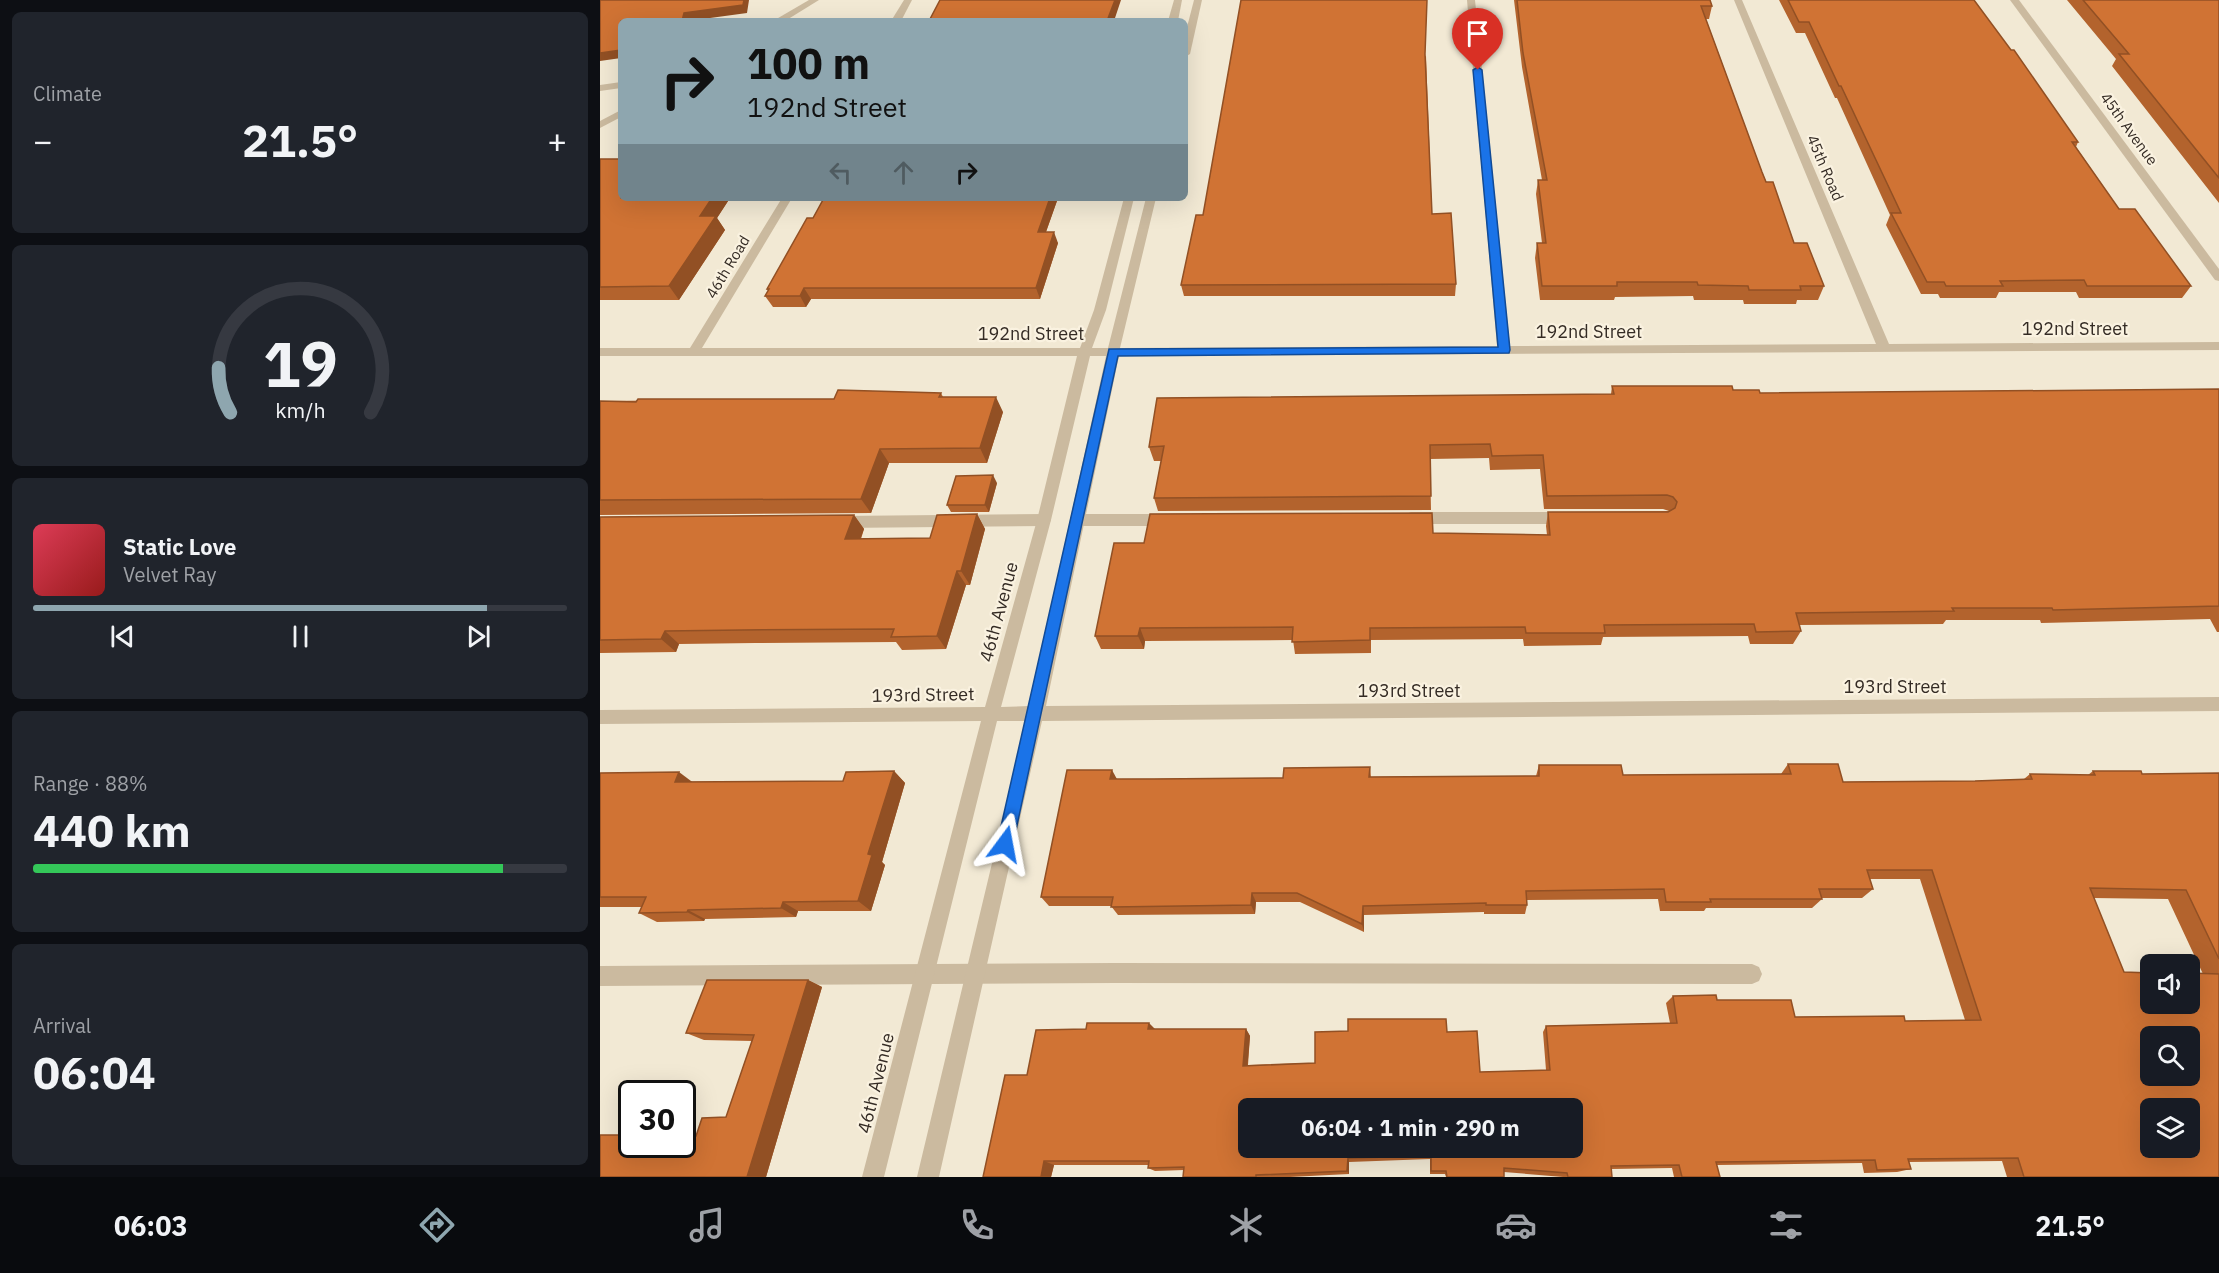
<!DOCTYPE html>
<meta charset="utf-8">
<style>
:root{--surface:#171b24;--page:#20242c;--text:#f1f3f6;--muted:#9ea1a6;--line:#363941;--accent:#8ea6af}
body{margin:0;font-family:"IBM Plex Sans",sans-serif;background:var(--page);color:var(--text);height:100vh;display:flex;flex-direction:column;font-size:22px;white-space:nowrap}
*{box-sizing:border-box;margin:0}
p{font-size:20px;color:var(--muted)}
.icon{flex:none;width:33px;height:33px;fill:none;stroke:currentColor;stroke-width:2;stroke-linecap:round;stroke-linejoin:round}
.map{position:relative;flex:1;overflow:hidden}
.panel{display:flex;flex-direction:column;gap:12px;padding:12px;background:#0d0f14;width:600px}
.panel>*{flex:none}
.top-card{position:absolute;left:18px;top:18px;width:570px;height:183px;border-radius:9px;box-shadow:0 6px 24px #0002;background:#8ea6af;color:#111;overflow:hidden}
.fabs{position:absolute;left:1540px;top:954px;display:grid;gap:12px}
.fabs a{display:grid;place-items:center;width:60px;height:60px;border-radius:9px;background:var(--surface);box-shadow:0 6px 24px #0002;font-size:30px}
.speed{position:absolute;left:18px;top:1080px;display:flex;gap:12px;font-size:30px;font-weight:700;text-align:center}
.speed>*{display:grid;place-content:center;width:78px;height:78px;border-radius:50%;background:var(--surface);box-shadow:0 6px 24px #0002;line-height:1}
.speed .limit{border:3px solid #111;border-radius:9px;background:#fff;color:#111}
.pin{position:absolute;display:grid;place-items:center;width:51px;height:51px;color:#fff;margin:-62px -26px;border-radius:50% 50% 50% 0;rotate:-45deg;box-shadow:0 0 6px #0007}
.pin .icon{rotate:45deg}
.me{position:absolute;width:66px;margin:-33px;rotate:13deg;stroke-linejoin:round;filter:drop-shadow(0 0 4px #0008)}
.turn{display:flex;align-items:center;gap:21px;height:126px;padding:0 30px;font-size:27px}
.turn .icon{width:78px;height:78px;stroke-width:2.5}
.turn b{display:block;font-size:42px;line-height:51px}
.lanes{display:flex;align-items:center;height:57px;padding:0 30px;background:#0003;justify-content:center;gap:30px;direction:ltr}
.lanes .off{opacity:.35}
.big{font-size:45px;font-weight:700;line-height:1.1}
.panel .card{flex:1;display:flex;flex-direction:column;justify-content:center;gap:9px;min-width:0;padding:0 21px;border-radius:9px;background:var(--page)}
.panel .dial{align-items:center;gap:0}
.dial svg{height:156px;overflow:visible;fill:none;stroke:var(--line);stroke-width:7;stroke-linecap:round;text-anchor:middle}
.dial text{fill:var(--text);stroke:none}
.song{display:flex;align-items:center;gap:18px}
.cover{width:72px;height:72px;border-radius:9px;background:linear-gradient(135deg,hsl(350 70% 55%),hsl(0 70% 35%))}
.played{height:6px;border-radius:3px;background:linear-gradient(90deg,var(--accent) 85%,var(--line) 85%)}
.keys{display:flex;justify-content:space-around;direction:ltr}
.heat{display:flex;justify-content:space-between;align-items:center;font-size:33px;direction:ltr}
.charge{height:9px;border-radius:4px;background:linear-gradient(90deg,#34c759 88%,var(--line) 0)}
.trip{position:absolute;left:638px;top:1098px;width:345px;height:60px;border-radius:9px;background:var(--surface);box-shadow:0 6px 24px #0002;font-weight:700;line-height:60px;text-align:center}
.tabs{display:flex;height:96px;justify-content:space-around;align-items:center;background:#090b0e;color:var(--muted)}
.tabs .icon{width:42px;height:42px}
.tabs .on{color:var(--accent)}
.tabs b{font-size:27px;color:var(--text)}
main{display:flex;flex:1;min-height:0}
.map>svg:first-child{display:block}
</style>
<main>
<section class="panel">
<div class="card"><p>Climate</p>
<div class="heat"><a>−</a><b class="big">21.5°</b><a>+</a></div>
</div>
<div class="card dial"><svg viewBox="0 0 100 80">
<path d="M14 69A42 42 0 1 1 86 69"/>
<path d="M14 69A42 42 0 0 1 8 46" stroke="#8ea6af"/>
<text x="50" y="56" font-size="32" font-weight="700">19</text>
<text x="50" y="72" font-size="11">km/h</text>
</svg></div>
<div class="card">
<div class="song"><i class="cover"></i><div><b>Static Love</b><p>Velvet Ray</p></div></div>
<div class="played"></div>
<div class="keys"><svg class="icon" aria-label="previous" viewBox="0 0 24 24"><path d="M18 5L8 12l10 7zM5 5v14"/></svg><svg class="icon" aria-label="pause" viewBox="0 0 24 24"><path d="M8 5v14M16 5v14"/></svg><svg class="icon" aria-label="next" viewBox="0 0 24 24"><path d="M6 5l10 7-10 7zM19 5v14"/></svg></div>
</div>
<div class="card"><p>Range · 88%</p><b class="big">440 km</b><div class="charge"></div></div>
<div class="card"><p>Arrival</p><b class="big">06:04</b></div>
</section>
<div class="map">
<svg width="1619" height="1177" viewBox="0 0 1619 1177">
<rect width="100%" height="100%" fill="#f2e9d4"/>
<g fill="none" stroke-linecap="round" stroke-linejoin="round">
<g fill="#cbba9f" fill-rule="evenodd">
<path d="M811,512H967L972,514L974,518L972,522L967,524H811L806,522L804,518L806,514Z"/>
<path d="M444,514L449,516L451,520L449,524L444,526L240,528L235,526L233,522L235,518L240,516Z"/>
<path d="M478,514H568L573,516L575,520L573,524L568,526H478L473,524L471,520L473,516Z"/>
<path d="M515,963L1152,964L1159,967L1162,974L1159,981L1152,984L515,983L0,986V966Z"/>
</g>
<g fill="#cbba9f" fill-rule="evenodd">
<path d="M209,0H219L185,21H173Z"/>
<path d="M304,0H312L301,21H291Z"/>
<path d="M574,0H582L578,21H568Z"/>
<path d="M594,0H602L590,54L585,57V35Z"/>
<path d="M867,0H875L910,346L1276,344L1134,0H1142L1289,344L1619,342V350L519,356L446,706L1619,697V711L442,721L339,1177H317L426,721H397L284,1177H262L381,721L0,724V710L385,707L437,520L477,356H0V348H90L182,198H192L102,348H480L494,310L524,198H534L506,310L492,348H508L546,198H556L520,348L897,346ZM490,356H506L429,706L401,707L451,520Z"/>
<path d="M1410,0H1419L1619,269V281L1615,280Z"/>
<path d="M21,82V88L0,91V85Z"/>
<path d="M21,110V117L0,128V121Z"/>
</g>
</g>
<g fill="#b3632d" fill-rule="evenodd">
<path d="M914,0H1110L1112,6L1109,19H1106L1162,172L1194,243L1224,286L1218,300H1197L1196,304H1144L1143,300H1094L1093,296L1015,297L1014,300H940L935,258L937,243H942L936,194L938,180H942L922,67Z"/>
<path d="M1179,0H1374L1478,142L1476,147L1519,209L1591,286L1582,298H1479L1476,292H1399L1396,298H1340L1338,294H1321L1286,225L1290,215L1237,98H1235L1205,33H1196Z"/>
<path d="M1467,0H1619V203L1512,66L1516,59Z"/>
<path d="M826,56L832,214L856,284L855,296H584L581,285L603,215Z"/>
<path d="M0,159L21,198H130L117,218L125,230L79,300H0Z"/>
<path d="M224,198H458L446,232L458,243L440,299H211L206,307H173L165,296L168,291L167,289L213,218Z"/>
<path d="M1012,386L1133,390L1160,393L1619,389V632H1617L1610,619L1441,623L1440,620H1346L1343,624L1199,625L1201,631L1193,644H1150L1148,636L1003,637L1001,645L924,646L923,639L771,640V653L695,654L693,640L545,641L544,649H501L495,636L544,543L833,533L947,535L946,526L948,512L1069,511L1063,509H944L940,469L890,470L889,458L830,459L831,510L558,511L554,498L561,461H554L549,447L1011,394Z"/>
<path d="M341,393L343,397L403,412L387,463H289L271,513L0,515V401L234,399Z"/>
<path d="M397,483L389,512H351L347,505Z"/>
<path d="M377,514L385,529L370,585H366L346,649L302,650L296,642L155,643L79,644L76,652L0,653V517L254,515L264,529L261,539L330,538Z"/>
<path d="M1188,764L1243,782L1375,781L1424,779L1430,774L1488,775L1493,771L1542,774L1619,773V1177H1407L1402,1161L1309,1162L1311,1169L1297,1172L1264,1173L1262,1163L1117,1165L1118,1177H1074L1072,1168L1012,1169V1177H963L904,1172V1177H846L845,1174H830V1159L749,1162V1174L690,1177H583L584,1170L555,1171L548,1168V1165H454L451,1177H383L427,1075L555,1029H646L650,1036L648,1065L715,1063L847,1032L880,1072L946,1070L943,1032L946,1026L1070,1023L1066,1003L1073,996L1117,1000L1195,1017L1305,1021L1365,1020L1320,879H1270L1273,889L1262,898H1222V899L1212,908H1106L1104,911H1060L1058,899L927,900V905L925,914H884V912L764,915V932L700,902H656L655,914L518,915L511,906H449L441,897L517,779L683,778L770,767L771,777L936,776L939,765L1023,775L1181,774ZM1493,898L1568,899L1603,974L1524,972Z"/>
<path d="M294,771L305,783L282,862L285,865L271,911H198L196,917L105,919L104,921L57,922L39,913L42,907H0V773L92,782L243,781Z"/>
<path d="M208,980L222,987L166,1177L96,1136L126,1117L152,1041L104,1040L86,1033Z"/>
</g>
<g fill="#925024">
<path d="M144,0H149L147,13L88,21H82L84,13Z"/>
<path d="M515,0H521L514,21H507Z"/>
<path d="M21,50V58L0,61V53Z"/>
<path d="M112,198H130L117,218L125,230L79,300L69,286L100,216Z"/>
<path d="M450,198H458L442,243L438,232Z"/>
<path d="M454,232L458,243L440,299L436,288Z"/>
<path d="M204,288L211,299L206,307L200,296Z"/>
<path d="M396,397L403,412L387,463L380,448Z"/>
<path d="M280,449L289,463L271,513L261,499Z"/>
<path d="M393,475L397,483L389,512L385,505Z"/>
<path d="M377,514L385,529L370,585L361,571Z"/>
<path d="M254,515L264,529L255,553L245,539Z"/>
<path d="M357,571L366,585L346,649L337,636Z"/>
<path d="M540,628L545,641L544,649L538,636Z"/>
<path d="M65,631L79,644L76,652L61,639Z"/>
<path d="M512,770L518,781L510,779Z"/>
<path d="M294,771L305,783L282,862L285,865L271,911L258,901L268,854Z"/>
<path d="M79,772L95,784L75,782Z"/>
<path d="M652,893L656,902L655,914L651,905Z"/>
<path d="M183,902L198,911L196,917L181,908Z"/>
<path d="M763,906L764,915V932L762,924Z"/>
<path d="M88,910L105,919L104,921L87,912Z"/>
<path d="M208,980L222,987L166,1177H147Z"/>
<path d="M549,1023L555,1029H548Z"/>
<path d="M646,1029L650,1036L647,1071L643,1066Z"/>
<path d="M748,1158L749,1162V1174L747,1171Z"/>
<path d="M444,1161L454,1165L451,1177H441Z"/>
</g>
<g fill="#d07334" stroke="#925024" stroke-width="1.5" fill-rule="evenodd">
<path d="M0,0H144L143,5L84,13L82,21H21V50L0,53Z"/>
<path d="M340,0H515L507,21H329Z"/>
<path d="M641,0H827L825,54L832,214L851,213L856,284L581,285L596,215H603Z"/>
<path d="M917,0H1110L1112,6H1101L1162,172L1166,182H1173L1194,243H1207L1224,286H1200L1201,290H1149L1148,286L1098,285L1097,282H1017V286H942L937,243H946L938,180H947L923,53Z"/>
<path d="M1188,0H1374L1411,50H1414L1478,142H1472L1519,209H1535L1591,286H1487L1484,280L1400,281L1403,286H1346L1344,282H1327L1291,213H1301L1241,86H1239L1209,22H1199Z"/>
<path d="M1483,0H1619V178L1519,54H1529Z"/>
<path d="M21,157V198H112L100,216H116L69,286L0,287V159H19Z"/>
<path d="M224,198H450L438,232H454L436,288H204L200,296H165L169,289H167L207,218H213Z"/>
<path d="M1012,386H1132L1133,390H1159L1160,393L1619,389V606L1453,610L1452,608H1352L1354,611L1196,613L1201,631L1156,632L1154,624L1004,625L1005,633H926L925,627L770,628V640L692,642L693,627L540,628L538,636H495L514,543H544L550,514L832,513L833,533L950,535L948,512H1068L1075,508L1077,502L1073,497L1067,495L947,496L943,455L892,456L890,444L830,445L831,496L554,498L564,446L549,447L557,398L1014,394Z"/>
<path d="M238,390L341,393L339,397H396L380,448L280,449L261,499L0,500V401L36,402L38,399H234Z"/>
<path d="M393,475L385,505H347L356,476Z"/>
<path d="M377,514L361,571H357L337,636L291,637L294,629L142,630L65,631L61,639L0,640V517L254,515L245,539L330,538L337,515Z"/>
<path d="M1188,764H1238L1243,782L1375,781L1432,779L1430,774L1495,775L1493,771H1541L1542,774L1619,773V959L1586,890L1490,888L1524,972L1551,973V1004H1590V973L1619,974V1177H1424L1418,1158L1308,1159L1311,1169L1277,1170L1275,1160L1116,1162L1120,1177H1082L1079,1165L1011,1166L1012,1177H968L967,1173L904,1168V1177H847L846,1171H831V1156L748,1158L747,1171L656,1175V1177H583L584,1167L548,1168L549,1161H444L441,1177H383L405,1075H427L436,1030L486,1029L487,1023H549L548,1029H646L643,1066L715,1063V1032L748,1031V1019H846L847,1032L877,1031L880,1072L950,1070L946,1026L1077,1023L1073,996L1116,995L1117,1000H1191L1195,1017L1304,1016L1305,1021L1381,1020L1332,870H1267L1273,889H1219L1222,899H1110L1111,902H1066L1064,889L926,891L927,905H886V903L763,906L762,924L697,893H652L651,905L511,907L513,897H441L467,770H512L510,779H554L683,778L684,768L770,767L769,777L939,776V765H1021L1023,775L1191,774ZM1551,1036H1590V1076H1551ZM648,1108H972V1148H648ZM1551,1108H1590V1148H1551Z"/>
<path d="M294,771L268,854L272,855L258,901L183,902L181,908L88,910L87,912L39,913L46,897H0V773L79,772L75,782L243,781L246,772Z"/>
<path d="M107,980H208L147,1177H0V1135H32V1144H82V1136H96L102,1118L126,1117L154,1035L86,1033Z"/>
</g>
<path fill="#1a73e8" stroke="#114b97" stroke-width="1.5" d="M878,67L882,70L910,350L909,353L518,356L413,844L411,850L405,852L400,850L397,844L509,349L898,347L873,70Z"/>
<g text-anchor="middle" stroke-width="4.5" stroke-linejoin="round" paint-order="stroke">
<g font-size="15" fill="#342b24" stroke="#faf2e0">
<text transform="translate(1529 129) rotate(54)" y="5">45th Avenue</text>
<text transform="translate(1225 168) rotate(67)" y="5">45th Road</text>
<text transform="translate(128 267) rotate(-59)" y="5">46th Road</text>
</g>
<g font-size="18" fill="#342b24" stroke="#faf2e0">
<text x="1475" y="335">192nd Street</text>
<text x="989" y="338">192nd Street</text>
<text x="431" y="340">192nd Street</text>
<text transform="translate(399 612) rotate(-75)" y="6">46th Avenue</text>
<text x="1295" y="693">193rd Street</text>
<text x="809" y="697">193rd Street</text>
<text transform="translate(323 695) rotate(-1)" y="6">193rd Street</text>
<text transform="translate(276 1083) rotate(-76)" y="6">46th Avenue</text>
</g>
</g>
</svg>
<div class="fabs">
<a><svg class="icon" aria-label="sound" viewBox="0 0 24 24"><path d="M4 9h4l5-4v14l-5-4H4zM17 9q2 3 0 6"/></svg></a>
<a><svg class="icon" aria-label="search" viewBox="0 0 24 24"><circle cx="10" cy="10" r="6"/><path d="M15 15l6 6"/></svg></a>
<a><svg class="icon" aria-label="layers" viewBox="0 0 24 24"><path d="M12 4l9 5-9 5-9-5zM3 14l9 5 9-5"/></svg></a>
</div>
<div class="speed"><div class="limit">30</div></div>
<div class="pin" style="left:878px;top:70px;background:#d93025"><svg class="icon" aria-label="arrive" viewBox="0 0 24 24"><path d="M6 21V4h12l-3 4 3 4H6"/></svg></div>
<svg class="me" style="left:405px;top:844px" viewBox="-20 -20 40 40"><path d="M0-17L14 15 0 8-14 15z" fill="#1a73e8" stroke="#fff" stroke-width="4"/></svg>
<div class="trip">06:04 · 1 min · 290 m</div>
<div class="top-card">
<div class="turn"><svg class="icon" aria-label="right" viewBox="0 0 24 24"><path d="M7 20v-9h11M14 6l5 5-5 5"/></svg><div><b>100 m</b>192nd Street</div></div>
<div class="lanes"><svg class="icon off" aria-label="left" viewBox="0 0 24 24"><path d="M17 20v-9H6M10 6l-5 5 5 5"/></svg><svg class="icon off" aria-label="ahead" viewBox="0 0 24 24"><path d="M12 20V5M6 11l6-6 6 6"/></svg><svg class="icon" aria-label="right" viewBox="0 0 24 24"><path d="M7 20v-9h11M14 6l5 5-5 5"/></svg></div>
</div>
</div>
</main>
<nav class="tabs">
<b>06:03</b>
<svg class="icon on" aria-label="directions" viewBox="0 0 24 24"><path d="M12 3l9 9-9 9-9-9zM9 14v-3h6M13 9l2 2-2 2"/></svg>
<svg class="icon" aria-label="music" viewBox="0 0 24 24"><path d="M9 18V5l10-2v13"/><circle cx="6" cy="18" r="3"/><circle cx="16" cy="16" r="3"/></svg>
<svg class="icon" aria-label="phone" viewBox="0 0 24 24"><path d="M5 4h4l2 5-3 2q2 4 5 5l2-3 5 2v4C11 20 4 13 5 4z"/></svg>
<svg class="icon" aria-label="climate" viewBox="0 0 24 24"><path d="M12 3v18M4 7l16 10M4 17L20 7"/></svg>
<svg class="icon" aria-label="car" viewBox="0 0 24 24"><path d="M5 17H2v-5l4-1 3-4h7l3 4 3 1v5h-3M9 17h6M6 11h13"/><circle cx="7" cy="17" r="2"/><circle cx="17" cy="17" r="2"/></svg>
<svg class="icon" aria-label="filters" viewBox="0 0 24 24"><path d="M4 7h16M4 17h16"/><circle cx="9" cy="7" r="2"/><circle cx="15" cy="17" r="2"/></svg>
<b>21.5°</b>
</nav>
